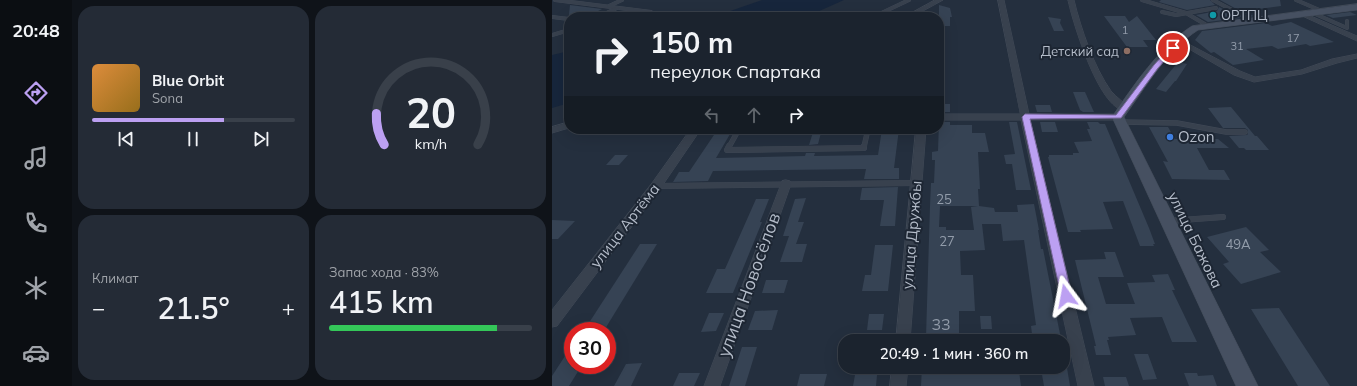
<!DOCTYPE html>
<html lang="ru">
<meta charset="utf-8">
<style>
:root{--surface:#1b232e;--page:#242b36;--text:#f1f3f6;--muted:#a0a4aa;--line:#39404a;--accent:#bca0f2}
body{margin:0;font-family:Mulish,sans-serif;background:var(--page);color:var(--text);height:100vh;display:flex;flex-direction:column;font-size:15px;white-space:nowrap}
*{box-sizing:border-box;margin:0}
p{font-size:13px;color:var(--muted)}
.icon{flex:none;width:22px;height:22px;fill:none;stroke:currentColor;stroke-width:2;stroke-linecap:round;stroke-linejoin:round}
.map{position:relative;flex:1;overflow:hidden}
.sheet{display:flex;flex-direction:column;gap:6px;padding:6px;background:#0f1319;width:480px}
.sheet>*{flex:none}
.hud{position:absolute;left:12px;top:12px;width:380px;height:122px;border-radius:16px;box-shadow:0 4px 16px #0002,0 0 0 1px var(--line);background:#1b232e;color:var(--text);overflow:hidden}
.speed{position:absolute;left:12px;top:322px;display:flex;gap:8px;font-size:20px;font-weight:700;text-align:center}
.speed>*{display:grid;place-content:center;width:52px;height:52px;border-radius:50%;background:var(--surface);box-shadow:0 4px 16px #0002,0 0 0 1px var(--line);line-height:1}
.speed .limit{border:6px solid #d22;background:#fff;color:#111}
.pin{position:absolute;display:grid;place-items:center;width:34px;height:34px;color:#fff;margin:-17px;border:2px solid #fff;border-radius:50%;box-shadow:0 1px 4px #0007}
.me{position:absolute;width:44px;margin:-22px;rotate:347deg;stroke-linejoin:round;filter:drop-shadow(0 0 3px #0008)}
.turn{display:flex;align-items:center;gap:14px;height:84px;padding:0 20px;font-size:18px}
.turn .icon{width:52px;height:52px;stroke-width:2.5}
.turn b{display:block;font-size:28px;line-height:34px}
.lanes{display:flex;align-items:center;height:38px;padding:0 20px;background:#0003;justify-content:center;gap:20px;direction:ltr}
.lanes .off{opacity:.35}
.big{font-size:30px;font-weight:600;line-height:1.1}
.sheet .card{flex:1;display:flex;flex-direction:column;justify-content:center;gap:6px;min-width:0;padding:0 14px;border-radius:16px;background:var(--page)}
.sheet .dial{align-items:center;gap:0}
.dial svg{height:104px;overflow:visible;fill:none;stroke:var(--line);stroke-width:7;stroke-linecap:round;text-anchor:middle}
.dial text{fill:var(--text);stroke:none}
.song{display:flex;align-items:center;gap:12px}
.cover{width:48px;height:48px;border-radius:6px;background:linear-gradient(135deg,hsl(30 70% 55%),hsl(40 70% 35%))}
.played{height:4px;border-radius:2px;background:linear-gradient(90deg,var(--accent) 65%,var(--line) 65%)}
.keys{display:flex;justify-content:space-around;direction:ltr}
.heat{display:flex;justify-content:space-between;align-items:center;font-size:22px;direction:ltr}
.charge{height:6px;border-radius:3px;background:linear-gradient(90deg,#34c759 83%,var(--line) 0)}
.sheet .tiles{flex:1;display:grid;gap:6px;grid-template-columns:repeat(2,1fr)}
.trip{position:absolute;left:286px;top:334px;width:232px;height:40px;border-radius:16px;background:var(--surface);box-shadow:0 4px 16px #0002,0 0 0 1px var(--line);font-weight:600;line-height:40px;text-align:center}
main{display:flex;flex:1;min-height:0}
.menu{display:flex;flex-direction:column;width:72px;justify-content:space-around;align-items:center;background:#0b0e12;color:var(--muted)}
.menu .icon{width:28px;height:28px}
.menu .active{color:var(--accent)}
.menu b{font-size:18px;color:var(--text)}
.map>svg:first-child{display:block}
</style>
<main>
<nav class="menu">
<b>20:48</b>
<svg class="icon active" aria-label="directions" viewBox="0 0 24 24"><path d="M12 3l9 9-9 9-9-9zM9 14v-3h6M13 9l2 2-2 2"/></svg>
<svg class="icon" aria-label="music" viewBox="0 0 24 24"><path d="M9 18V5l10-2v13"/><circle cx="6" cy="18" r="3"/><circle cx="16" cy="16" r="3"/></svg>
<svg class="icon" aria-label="phone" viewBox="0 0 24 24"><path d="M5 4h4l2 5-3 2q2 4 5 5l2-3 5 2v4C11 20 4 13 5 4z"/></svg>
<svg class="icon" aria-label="climate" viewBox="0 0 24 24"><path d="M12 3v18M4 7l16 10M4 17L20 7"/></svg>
<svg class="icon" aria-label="car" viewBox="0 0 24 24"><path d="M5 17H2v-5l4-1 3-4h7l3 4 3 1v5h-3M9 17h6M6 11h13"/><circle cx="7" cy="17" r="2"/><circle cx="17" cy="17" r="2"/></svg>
</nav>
<section class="sheet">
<div class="tiles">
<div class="card">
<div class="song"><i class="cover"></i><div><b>Blue Orbit</b><p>Sona</p></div></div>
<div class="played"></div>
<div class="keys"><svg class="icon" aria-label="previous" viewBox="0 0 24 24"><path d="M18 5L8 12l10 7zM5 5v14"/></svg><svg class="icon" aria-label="pause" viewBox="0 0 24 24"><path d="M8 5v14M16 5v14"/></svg><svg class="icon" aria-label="next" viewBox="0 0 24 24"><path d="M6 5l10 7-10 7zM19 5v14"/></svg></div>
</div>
<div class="card dial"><svg viewBox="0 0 100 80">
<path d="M14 69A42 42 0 1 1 86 69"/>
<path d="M14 69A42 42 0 0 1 8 45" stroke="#bca0f2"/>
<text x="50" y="56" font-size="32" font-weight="700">20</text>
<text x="50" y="72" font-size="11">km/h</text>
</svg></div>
<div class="card"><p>Климат</p>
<div class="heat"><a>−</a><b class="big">21.5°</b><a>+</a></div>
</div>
<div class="card"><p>Запас хода · 83%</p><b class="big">415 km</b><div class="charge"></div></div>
</div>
</section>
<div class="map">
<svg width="805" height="386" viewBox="0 0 805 386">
<rect width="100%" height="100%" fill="#242f3e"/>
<g fill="#17263c">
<path d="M210,0H292L254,17H161Z"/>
<path d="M17,51V103L0,108V55Z"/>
</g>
<g fill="#364354" fill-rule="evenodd">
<path d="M609,0H658L663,5L635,10L607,2Z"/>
<path d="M668,0H728L729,6L691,11L702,16L699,17Z"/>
<path d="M18,5L50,9L34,17L17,15Z"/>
<path d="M387,5L398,8L400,17H398V26H387Z"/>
<path d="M667,7L688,18L656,22L644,15L665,11Z"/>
<path d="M798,12L805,15L781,18L774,15Z"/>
<path d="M552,16H573L577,22L585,16L604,40H591L596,47H575Z"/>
<path d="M496,17L509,19L508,23L512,31H502Z"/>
<path d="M739,22L782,42L758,46L754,44L726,49L720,46L694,49L712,60L681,65L662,52L659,53L643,40L650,31L714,23L720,26Z"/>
<path d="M626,62L635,64L624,81H623L614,92L604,89Z"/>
<path d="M521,92H533L542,112H531L528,110Z"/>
<rect x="387" y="104" width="11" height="8"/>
<path d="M483,105H498L500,112H485Z"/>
<path d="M679,107L703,136H705L717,150H694L692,148H687L677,136L695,135L696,134V130L693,128H671L656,108Z"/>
<path d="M387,122H398V125H420V133H433L437,152H426L428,189H426L427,206L442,208L443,212H466L465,205L482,204L487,230H486L489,249H491L508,334H480L479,326L484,325L472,240L451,241L449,224H430L433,250L408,251L409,275H421L423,311H407V337H374L378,206L379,183H382L383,160H380V152L386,151ZM388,206H426L419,207L422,230H394V227H387Z"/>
<path d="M457,122H465L479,190H464L460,164H454L452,155L463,154Z"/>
<path d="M488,122H503L506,132H490Z"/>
<path d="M535,122H546L548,124H553L597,228L603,244H601L602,246H588L571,201L551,202L561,229L528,230L529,232H516L496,157H497V155H521V153H527L522,142L540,141L535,129H538Z"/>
<path d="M597,127H616L623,139H666L677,148H645L657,170H672L678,180L620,179L611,161L616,162Z"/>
<path d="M166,129H181L164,158L253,156L254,153H263L262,156L326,155L330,129H347L342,168H347V179H312L314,169L161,171L156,181L121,182L127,172H137Z"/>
<path d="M262,129H270L266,144L257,145Z"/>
<path d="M63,155H76L67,165H54Z"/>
<path d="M346,187L343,226H328L332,200H308L310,188Z"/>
<path d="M254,198L246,222H252L244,244H255L250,262H228L237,236H231L243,199Z"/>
<path d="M204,199H217L208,222H210L181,293H154L165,269H173Z"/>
<path d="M0,220L23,221L6,239H0Z"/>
<path d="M694,227L717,250L708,252L729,272L689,284L671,264L677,262L655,237Z"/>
<path d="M88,244H105L53,329H33Z"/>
<path d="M323,245H341L336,291H310L313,275H319Z"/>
<path d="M552,252H563L572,277H546L554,304H583L575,283L603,282L600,275L616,274L623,290H620L645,342H620L610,317L578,318L584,335L556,337L557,340H555L559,355H544L542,346H544L523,260L554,259Z"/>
<path d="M214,280H236L232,293H210Z"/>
<path d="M727,308L778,386H746L699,309Z"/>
<path d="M226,310L220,330H196L203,311Z"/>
<path d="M157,313H172L164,331L149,332Z"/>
<path d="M317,314H332L330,330H315Z"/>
<path d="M428,316H439L440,329H429Z"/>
<path d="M190,347H205L193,386H177Z"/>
<path d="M582,354H596L605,379L591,380Z"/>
<path d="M13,356H21V365H30L17,386H0V376Z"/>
<path d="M90,363L79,386H62L74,364Z"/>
<path d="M370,367H446V371H467L469,386H369Z"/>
<path d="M515,368L518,386H492L489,369Z"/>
<path d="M127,373H148L142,386H121Z"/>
<path d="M632,373H645L646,376L661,375L665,386H637Z"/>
<path d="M248,374H275L272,386H245Z"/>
<path d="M303,375H325L324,386H301Z"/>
<path d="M551,377H574L577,386H553Z"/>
</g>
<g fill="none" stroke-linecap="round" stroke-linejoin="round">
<defs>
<g id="lane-far2">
<path d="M3,0L99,12L101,15"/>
<path d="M590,0L634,13L656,26"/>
<path d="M661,0L699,20"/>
<path d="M744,0L772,12"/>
<path d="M57,6L70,0"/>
<path d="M610,12L624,15L664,8"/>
<path d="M761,13L795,28V21"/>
<path d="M0,17L17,19"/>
<path d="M46,17L65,8"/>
<path d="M321,17L357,0"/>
<path d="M0,35L17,30"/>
</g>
<g id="lane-far1">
<path d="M569,122L625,123L674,132H693"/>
<path d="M177,147L187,129"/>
<path d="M312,147L316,129"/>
</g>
<g id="lane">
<path d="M177,146L175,150L312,148V146"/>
<path d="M104,186L365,183"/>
<path d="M616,221L671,217"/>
</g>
<g id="street">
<path d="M383,0H391L360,17H352Z"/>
<path d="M446,0H452L477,114H566L571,117L566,120H478L542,386H526L469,120H387V114H468Z"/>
<path d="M516,0H522C529,29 542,67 559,91C565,98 572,102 577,108L576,110C549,117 520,20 516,0Z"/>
<path d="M748,13H752L805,36V41L748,15Z"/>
<path d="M627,39L688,71L703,77L749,70L780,59L805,54V58L785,63L750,74L702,82L682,75L625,42L623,41Z"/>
<path d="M17,122V128L0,133V127Z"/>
<path d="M139,129H149L108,189L5,326L0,327V310L100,183Z"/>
<path d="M364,129H374L358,341H344Z"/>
<path d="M234,180L238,181L239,184L168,386H152L229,184L230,181Z"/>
<path d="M340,367H356L354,386H338Z"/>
</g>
<path id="secondary" d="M805,4V10L646,30C614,51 594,87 572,117L706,386H684L560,117C581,86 608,46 640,26Z"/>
</defs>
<use href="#lane-far2" stroke="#414a57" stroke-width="4"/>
<use href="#lane-far1" stroke="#414a57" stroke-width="5.5"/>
<use href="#lane" stroke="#414a57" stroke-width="6"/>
<use href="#street" stroke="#414a57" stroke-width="1"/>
<use href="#secondary" stroke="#414a57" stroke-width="1"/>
<use href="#lane-far2" stroke="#38414e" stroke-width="3.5"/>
<use href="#lane-far1" stroke="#38414e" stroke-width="4.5"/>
<use href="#lane" stroke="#38414e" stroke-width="5.5"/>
<use href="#street" fill="#38414e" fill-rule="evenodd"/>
<use href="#secondary" fill="#465061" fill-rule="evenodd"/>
</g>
<path fill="#bca0f2" stroke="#7a689d" d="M619,46L624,48L606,68L569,118L478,119L520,296L518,300L514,301L510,300L470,117L473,114L564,115L602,65Z"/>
<circle fill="#0f9aa8" stroke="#1d2633" stroke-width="1.5" cx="661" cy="15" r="4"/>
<circle fill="#8d6e63" stroke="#1d2633" stroke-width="1.5" cx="575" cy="51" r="4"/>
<circle fill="#3f7fe0" stroke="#1d2633" stroke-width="1.5" cx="618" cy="137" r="4"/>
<g text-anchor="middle" stroke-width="4" stroke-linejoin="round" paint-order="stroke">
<g font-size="11" fill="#929caa">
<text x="573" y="34">1</text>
<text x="741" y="42">17</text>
<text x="685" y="50">31</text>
</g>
<g font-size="13" fill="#b4bcc9" stroke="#1d2633" text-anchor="start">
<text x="669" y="20">ОРТПЦ</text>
<text x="567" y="56" text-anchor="end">Детский сад</text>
</g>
<g font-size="13" fill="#929caa">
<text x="392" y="204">25</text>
<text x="395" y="246">27</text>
<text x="686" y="249">49А</text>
</g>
<g font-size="15" fill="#b4bcc9" stroke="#1d2633" text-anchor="start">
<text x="626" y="142">Ozon</text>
</g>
<g font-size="15" fill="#b4bcc9" stroke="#1d2633">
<text transform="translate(73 226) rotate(-52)" y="5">улица Артёма</text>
<text transform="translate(360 235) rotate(-85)" y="5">улица Дружбы</text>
<text transform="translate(643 240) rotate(64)" y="5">улица Бажова</text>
</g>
<g font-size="16" fill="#929caa">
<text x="389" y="330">33</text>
</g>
<g font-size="18" fill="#b4bcc9" stroke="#1d2633">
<text transform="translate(197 285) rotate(-70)" y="6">улица Новосёлов</text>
</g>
</g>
</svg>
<div class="speed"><div class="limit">30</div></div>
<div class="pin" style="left:621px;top:48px;background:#d93025"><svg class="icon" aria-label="arrive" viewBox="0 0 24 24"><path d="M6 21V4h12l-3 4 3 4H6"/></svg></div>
<svg class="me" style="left:514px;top:296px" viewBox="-20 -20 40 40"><path d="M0-17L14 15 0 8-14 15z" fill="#bca0f2" stroke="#fff" stroke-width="4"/></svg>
<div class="trip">20:49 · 1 мин · 360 m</div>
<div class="hud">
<div class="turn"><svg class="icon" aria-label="right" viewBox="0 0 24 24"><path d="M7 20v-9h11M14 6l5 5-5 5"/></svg><div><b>150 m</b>переулок Спартака</div></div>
<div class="lanes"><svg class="icon off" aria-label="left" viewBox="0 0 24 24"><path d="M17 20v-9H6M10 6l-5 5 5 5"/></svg><svg class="icon off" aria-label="ahead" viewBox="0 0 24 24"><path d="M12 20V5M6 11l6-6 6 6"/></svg><svg class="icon" aria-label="right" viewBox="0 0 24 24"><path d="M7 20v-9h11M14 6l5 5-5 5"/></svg></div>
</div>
</div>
</main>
